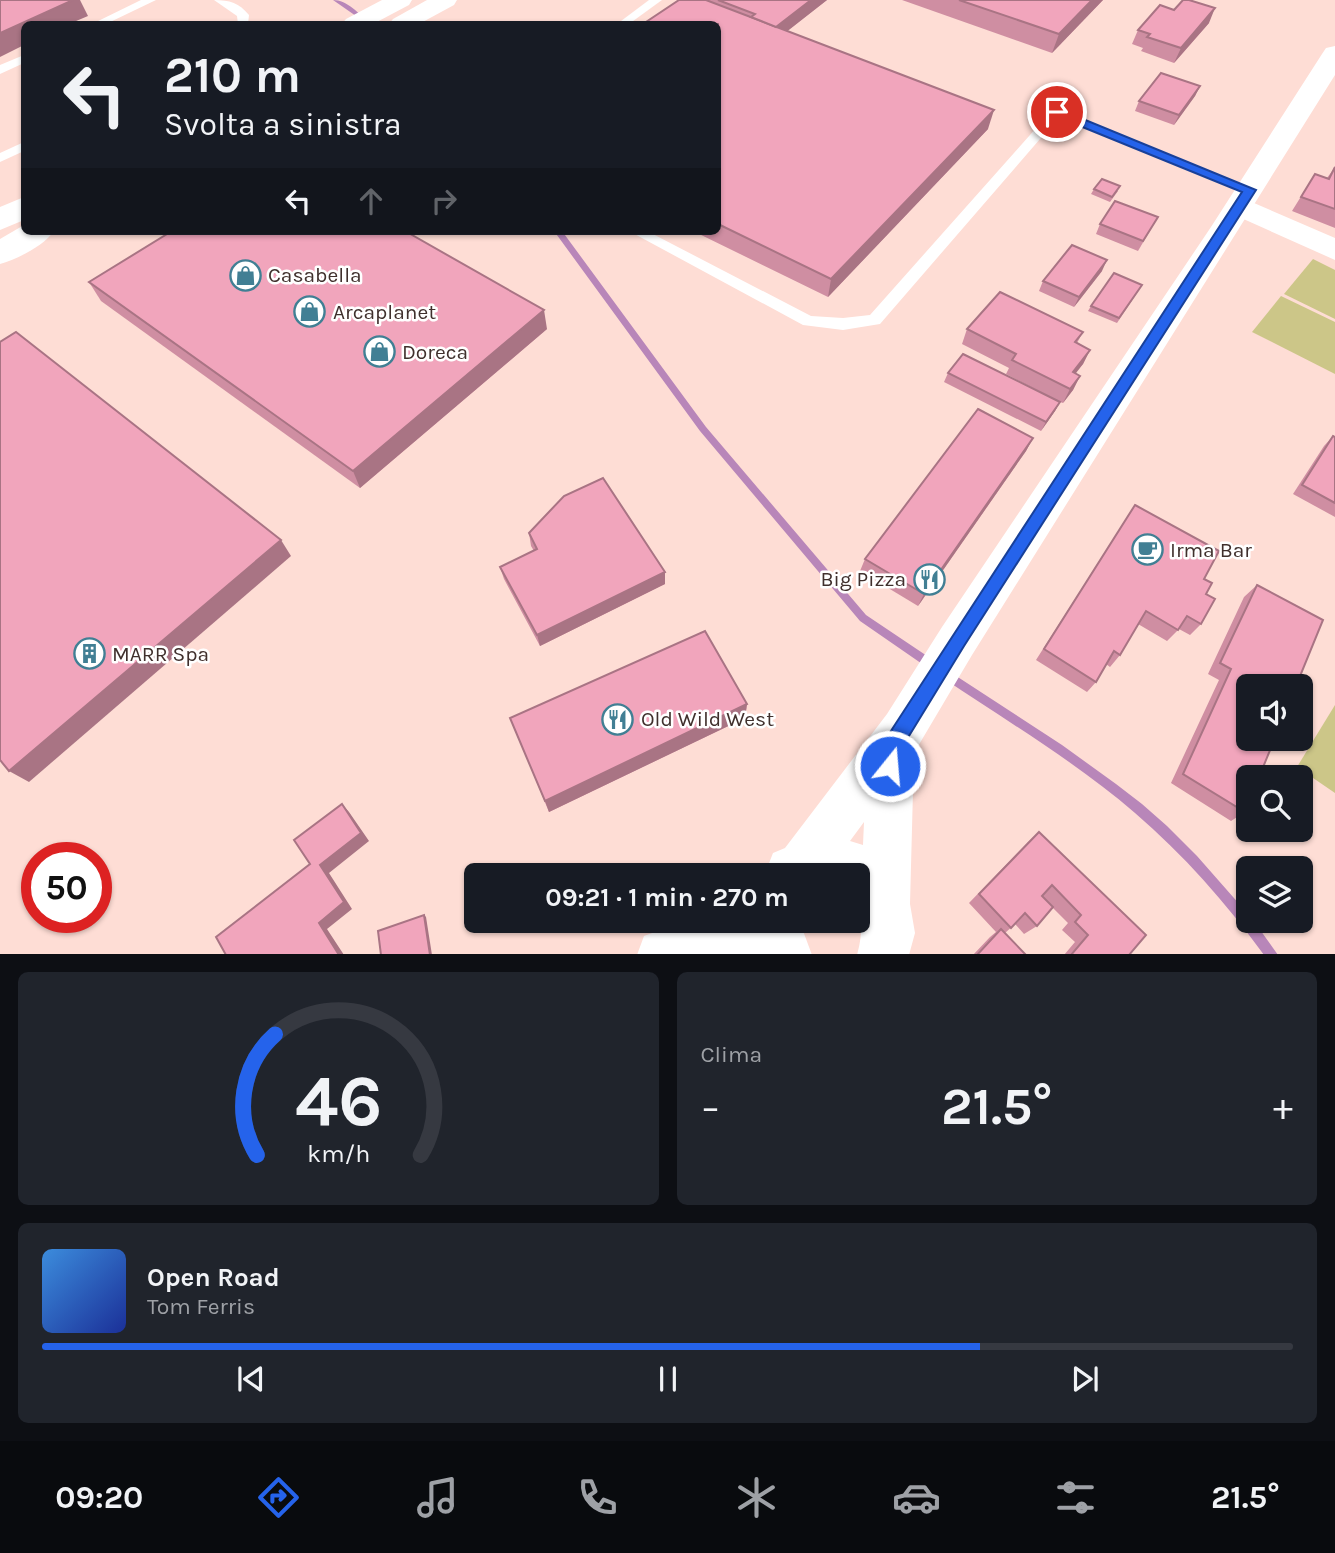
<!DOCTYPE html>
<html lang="it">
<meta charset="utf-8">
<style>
:root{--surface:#171b24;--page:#20242c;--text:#f1f3f6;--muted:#9ea1a6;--line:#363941;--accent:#2563eb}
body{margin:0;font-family:Karla,sans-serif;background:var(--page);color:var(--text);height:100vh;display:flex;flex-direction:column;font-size:26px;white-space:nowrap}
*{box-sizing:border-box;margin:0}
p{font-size:23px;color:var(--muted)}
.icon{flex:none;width:38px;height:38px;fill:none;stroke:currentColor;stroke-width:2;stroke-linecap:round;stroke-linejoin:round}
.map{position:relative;height:954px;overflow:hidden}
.panel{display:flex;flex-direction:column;gap:18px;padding:18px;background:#0d0f14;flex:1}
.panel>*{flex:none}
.hud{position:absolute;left:21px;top:21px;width:700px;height:214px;border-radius:10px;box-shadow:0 2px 5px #0004;background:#171b24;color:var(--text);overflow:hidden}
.fabs{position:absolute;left:1236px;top:674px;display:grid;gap:14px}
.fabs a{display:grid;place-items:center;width:77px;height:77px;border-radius:10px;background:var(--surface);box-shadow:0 2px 5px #0004;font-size:35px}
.speed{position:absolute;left:21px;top:842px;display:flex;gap:14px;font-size:35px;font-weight:700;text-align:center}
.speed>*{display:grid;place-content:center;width:91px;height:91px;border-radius:50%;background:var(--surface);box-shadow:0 2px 5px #0004;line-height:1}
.speed .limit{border:10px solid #d22;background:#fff;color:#111}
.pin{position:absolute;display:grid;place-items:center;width:60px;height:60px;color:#fff;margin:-30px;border:4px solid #fff;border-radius:50%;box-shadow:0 2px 7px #0007}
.me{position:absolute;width:77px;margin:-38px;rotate:17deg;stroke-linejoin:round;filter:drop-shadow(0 0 5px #0008)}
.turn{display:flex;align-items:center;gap:24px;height:147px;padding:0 28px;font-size:32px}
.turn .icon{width:91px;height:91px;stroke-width:2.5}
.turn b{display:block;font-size:49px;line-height:60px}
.lanes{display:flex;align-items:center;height:66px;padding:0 28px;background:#0003;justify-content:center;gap:35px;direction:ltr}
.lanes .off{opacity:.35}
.big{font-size:52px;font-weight:700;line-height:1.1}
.panel .card{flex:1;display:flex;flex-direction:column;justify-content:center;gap:10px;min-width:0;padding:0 24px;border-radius:10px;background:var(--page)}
.panel .dial{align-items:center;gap:0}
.dial svg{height:182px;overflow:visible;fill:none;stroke:var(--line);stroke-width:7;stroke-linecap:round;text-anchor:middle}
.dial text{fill:var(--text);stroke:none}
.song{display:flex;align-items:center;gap:21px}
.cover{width:84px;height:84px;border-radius:10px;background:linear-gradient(135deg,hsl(210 70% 55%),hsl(230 70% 35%))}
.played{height:7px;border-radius:4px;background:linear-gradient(90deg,var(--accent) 75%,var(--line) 75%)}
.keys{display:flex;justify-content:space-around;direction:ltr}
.heat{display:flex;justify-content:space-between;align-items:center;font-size:38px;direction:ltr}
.panel .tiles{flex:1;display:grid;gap:18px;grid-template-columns:1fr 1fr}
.card:last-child{grid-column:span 2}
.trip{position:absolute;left:464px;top:863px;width:406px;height:70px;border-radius:10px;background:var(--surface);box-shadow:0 2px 5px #0004;font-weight:700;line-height:70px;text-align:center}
.tabs{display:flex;height:112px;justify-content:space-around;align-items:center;background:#090b0e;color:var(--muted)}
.tabs .icon{width:49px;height:49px}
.tabs .selected{color:var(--accent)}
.tabs b{font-size:32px;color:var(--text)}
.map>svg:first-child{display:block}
</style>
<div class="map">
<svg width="1335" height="955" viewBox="0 0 1335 955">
<rect width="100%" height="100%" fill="#feddd5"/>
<g fill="#ccc688">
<path d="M1313,259L1335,270V319L1284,294Z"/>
<path d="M1281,296L1335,322V374L1252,332Z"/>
<path d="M1335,705V793L1297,767Z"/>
</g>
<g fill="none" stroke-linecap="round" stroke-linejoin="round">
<g fill="#b886b9" fill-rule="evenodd">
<path d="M333,0C347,0 360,14 369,24H363L356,16Z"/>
<path d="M554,231H562L706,427L866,615L936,662L937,665L936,668L932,670L928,668L860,621L700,431Z"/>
<path d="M947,670L1062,745L1116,784L1142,804L1167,826L1197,856L1248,914V920H1253L1278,955H1264C1226,903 1184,855 1135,813C1076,762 1008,722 943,678L942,675L943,672Z"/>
</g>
<g fill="#fff" fill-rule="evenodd">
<path d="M141,0H156L106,24H92Z"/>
<path d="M214,0C230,0 239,3 249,15L248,24H238L237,16Z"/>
<path d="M649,0H662L629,24H617Z"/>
<path d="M24,55V63L0,74V65Z"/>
<path d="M1057,108L1256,190L1249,194L1244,193L1059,117L880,324L843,330L803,325L629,231H647L811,316L843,318L870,315L1053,109Z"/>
<path d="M24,142V151L0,162V153Z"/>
</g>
<path fill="#fff" fill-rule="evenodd" d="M1240,197L1335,238V260L1230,213L1225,206L1230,199Z"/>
<g fill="#fff" fill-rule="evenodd">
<path d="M1335,46V75L972,655L914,753L910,904L915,933L909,955H857C866,923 858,906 858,875H768L766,871L773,853L785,848L887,714L942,627L1211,227L1322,54L1326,48ZM864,822L863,845L850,841Z"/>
<path d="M747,920H799L812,955H637L644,936C678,922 712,922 748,929Z"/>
</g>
<g fill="#fff" fill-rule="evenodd">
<path d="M382,0H412L409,5L373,24H342L346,19Z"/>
<path d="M427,0H457L454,5L419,24H389L393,19Z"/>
<path d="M24,197V220L0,230V207Z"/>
<path d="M24,225V231H54C44,246 17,259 0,264V239Z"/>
</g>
</g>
<g fill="#cf8ea2">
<path d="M679,0H827L787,31L988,129L828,297L693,231H718V24Z"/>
<path d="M902,0H1103L1052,53Z"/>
<path d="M1209,23L1174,63L1141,51L1143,48L1132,44L1138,30Z"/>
<path d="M1200,86L1195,96L1174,125L1135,111L1139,101Z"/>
<path d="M1335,167V228L1292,211L1315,174L1327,178Z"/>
<path d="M1094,189L1118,191L1110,202L1091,194Z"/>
<path d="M1158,217L1138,251L1096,234L1100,224Z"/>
<path d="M1102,271L1074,307L1039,291L1043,281Z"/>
<path d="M89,282L547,329L360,488L101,301Z"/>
<path d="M1139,290L1117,323L1088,311L1091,306Z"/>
<path d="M967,329L1083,332L1077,343L1090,350L1083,364L1075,373L1080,376L1073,390L1063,403L1060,402L1055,411L1041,431L944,382L948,373L1058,401L1006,374L1009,368L962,344Z"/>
<path d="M1333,436L1335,437V517L1293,494L1324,446Z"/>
<path d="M1033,438L1026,451L918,606L860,571L865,559Z"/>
<path d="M1135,505L1204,579L1206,594L1201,624L1190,635L1179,629L1167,641L1138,624L1120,655L1110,667L1106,664L1096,682L1087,692L1036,660Z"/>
<path d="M529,533L665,584L540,646L504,579L500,567L534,551L531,546Z"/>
<path d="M1257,585L1245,812L1231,821L1171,783L1219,680L1208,674L1244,597Z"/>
<path d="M747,704L745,718L549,812L510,718Z"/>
<path d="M1039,832L1129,955H1064L1075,942L1062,930L1068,923L1053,908L1037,926L1024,934L1015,924L1005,933L1026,955H973L990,937L996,932L969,903L1028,842Z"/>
</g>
<g fill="#a97484">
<path d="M73,0H80L88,16L69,24H24V45L0,57V33Z"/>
<path d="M811,0H827L771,44L772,29Z"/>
<path d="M1092,0H1103L1052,53L1059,34Z"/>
<path d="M1215,8L1209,23L1174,63L1181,48Z"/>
<path d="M1200,86L1195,96L1174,125L1179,115Z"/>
<path d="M994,110L988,129L828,297L831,279Z"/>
<path d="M1107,260L1102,271L1074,307L1079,297Z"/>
<path d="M544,310L547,329L360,488L353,471Z"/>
<path d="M1090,350L1083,364L1066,386L1073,372Z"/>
<path d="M1080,376L1073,390L1063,403L1070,389Z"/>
<path d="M1060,402L1055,411L1041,431L1046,422Z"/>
<path d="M1033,438L1026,451L918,606L924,594Z"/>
<path d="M281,540L291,556L29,782L9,771Z"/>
<path d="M665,572V584L540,646L537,635Z"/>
<path d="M747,704L745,718L549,812L545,801Z"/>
<path d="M342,804L349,812L369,841L329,873L352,909L327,929L344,955H339L319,923L320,865Z"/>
<path d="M424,915L426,917L432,955H430Z"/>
</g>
<g fill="#f1a5bc" stroke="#a97484" stroke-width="2">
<path d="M0,0H73L0,33Z"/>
<path d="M679,0H706L994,110L831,279L718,224V24H643Z"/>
<path d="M718,0H811L776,27L751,17L755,14Z"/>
<path d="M959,0H1092L1059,34Z"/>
<path d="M1183,0H1189L1215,8L1181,48L1147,37L1150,34L1138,30L1160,5L1174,10Z"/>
<path d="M1161,73L1200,86L1179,115L1139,101Z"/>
<path d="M1335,167V209L1301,197L1315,174L1329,179Z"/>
<path d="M1102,179L1120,186L1112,197L1094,189Z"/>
<path d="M1115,201L1158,217L1143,241L1100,224Z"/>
<path d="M172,231H405L544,310L353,471L89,282Z"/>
<path d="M1072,245L1107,260L1079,297L1043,281Z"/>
<path d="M1114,273L1142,285L1119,318L1091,306Z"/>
<path d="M1000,292L1083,332L1075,342L1090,350L1073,372L1080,376L1070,389L1012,360L1016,354L967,329Z"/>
<path d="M16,332L281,540L9,771L0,760V342Z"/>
<path d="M963,354L1060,402L1046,422L948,373Z"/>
<path d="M978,409L1033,438L924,594L865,559Z"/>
<path d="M1333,436L1335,437V503L1302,485Z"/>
<path d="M603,478L665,572L537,635L500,567L537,549L529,533L564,496Z"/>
<path d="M1135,505L1219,551L1204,579L1212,583L1206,594L1215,599L1201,624L1187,616L1178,630L1146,611L1120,655L1114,651L1096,682L1044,649Z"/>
<path d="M1257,585L1323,620L1296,686H1248V738H1275L1259,777H1248V805L1245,812L1183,774L1231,669L1220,663Z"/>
<path d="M705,631L747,704L545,801L510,718Z"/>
<path d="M342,804L361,833L320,865L344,902L319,923L339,955H226L216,937L310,864L294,840Z"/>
<path d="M1039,832L1146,935L1129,955H1071L1088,935L1075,922L1081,915L1052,885L1042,896L1053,907L1037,926L1025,913L1011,928L979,894Z"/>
<path d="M424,915L430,955H381L378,931Z"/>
<path d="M1001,929L1026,955H977Z"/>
</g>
<path fill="#2563eb" stroke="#184099" stroke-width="2" d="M1053,110H1061L1256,190L964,646L901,749L897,773L890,775L883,773L881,766L885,740L1242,192L1053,115Z"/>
<defs>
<symbol id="shop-ring" viewBox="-11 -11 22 22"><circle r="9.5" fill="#fff" stroke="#417f94" stroke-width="1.5"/><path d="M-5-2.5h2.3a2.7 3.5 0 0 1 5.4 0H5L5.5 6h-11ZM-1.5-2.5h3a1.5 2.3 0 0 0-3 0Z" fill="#417f94"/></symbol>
<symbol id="cafe-ring" viewBox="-11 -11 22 22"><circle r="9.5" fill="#fff" stroke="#417f94" stroke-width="1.5"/><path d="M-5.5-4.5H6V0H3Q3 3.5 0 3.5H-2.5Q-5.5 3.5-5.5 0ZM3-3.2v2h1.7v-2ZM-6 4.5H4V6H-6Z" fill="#417f94"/></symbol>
<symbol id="restaurant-ring" viewBox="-11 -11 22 22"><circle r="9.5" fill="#fff" stroke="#417f94" stroke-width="1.5"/><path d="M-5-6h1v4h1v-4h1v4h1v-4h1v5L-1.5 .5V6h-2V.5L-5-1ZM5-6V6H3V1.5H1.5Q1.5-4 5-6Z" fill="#417f94"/></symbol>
<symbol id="building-ring" viewBox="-11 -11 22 22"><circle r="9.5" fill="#fff" stroke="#417f94" stroke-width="1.5"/><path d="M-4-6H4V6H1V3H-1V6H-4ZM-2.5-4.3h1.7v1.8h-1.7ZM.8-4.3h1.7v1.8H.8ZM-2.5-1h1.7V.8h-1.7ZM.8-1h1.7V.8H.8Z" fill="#417f94"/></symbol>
</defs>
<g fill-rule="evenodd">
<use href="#shop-ring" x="228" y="258" width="35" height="35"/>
<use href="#shop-ring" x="292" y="294" width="35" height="35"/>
<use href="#shop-ring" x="362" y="334" width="35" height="35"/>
<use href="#cafe-ring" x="1130" y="532" width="35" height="35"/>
<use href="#restaurant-ring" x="912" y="562" width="35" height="35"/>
<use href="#building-ring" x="72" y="636" width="35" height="35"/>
<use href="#restaurant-ring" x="600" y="702" width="35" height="35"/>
</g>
<g text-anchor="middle" stroke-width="5" stroke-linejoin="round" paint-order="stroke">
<g font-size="21" fill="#40302d" stroke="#fff" text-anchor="start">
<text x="268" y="282">Casabella</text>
<text x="333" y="319">Arcaplanet</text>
<text x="402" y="359">Doreca</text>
<text x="1170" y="557">Irma Bar</text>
<text x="906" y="586" text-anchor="end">Big Pizza</text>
<text x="112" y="661">MARR Spa</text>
<text x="641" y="726">Old Wild West</text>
</g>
</g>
</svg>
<div class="fabs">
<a><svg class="icon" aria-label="sound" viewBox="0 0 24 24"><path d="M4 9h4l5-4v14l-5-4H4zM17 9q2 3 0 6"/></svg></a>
<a><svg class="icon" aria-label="search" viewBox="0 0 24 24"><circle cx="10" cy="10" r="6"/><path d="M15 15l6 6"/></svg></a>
<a><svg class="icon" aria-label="layers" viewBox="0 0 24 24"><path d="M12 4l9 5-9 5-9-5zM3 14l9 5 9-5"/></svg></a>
</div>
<div class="speed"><div class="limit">50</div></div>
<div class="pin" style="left:1057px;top:112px;background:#d93025"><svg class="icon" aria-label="arrive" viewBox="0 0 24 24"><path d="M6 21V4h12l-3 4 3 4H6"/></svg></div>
<svg class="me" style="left:890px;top:766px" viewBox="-20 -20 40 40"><circle r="17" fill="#2563eb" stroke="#fff" stroke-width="3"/><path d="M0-11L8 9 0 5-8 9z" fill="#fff"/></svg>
<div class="trip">09:21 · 1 min · 270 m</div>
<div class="hud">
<div class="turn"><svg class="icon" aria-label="left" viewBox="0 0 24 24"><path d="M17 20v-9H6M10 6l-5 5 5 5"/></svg><div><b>210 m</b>Svolta a sinistra</div></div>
<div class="lanes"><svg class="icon" aria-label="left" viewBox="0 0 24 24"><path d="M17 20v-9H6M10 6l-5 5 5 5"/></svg><svg class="icon off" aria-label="ahead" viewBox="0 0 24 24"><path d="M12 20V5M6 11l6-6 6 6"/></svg><svg class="icon off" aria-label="right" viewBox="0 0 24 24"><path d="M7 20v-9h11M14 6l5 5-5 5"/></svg></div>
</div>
</div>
<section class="panel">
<div class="tiles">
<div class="card dial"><svg viewBox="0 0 100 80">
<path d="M14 69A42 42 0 1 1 86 69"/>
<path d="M14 69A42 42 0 0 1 22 16" stroke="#2563eb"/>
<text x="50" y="56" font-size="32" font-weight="700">46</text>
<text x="50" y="72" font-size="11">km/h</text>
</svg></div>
<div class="card"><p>Clima</p>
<div class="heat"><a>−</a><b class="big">21.5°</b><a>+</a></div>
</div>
<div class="card">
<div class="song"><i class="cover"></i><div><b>Open Road</b><p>Tom Ferris</p></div></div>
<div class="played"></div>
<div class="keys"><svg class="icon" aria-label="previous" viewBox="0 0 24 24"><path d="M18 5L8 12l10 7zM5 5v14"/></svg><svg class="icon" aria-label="pause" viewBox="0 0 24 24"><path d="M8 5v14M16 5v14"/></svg><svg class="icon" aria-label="next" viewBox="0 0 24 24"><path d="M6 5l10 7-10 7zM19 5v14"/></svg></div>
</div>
</div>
</section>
<nav class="tabs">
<b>09:20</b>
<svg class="icon selected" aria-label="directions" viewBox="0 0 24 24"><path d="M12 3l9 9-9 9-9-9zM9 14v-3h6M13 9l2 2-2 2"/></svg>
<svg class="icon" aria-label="music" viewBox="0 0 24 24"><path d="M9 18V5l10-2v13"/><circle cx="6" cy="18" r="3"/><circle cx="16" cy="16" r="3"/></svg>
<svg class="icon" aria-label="phone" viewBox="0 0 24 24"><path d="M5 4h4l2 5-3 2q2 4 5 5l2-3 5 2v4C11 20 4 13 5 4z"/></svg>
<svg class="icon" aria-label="climate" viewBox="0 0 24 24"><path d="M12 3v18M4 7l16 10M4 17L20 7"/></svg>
<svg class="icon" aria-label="car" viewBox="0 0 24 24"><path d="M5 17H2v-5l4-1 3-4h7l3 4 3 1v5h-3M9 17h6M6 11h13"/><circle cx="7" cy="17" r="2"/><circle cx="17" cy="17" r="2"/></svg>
<svg class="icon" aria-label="filters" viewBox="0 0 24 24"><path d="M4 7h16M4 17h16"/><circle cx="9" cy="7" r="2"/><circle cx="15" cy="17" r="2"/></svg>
<b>21.5°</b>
</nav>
